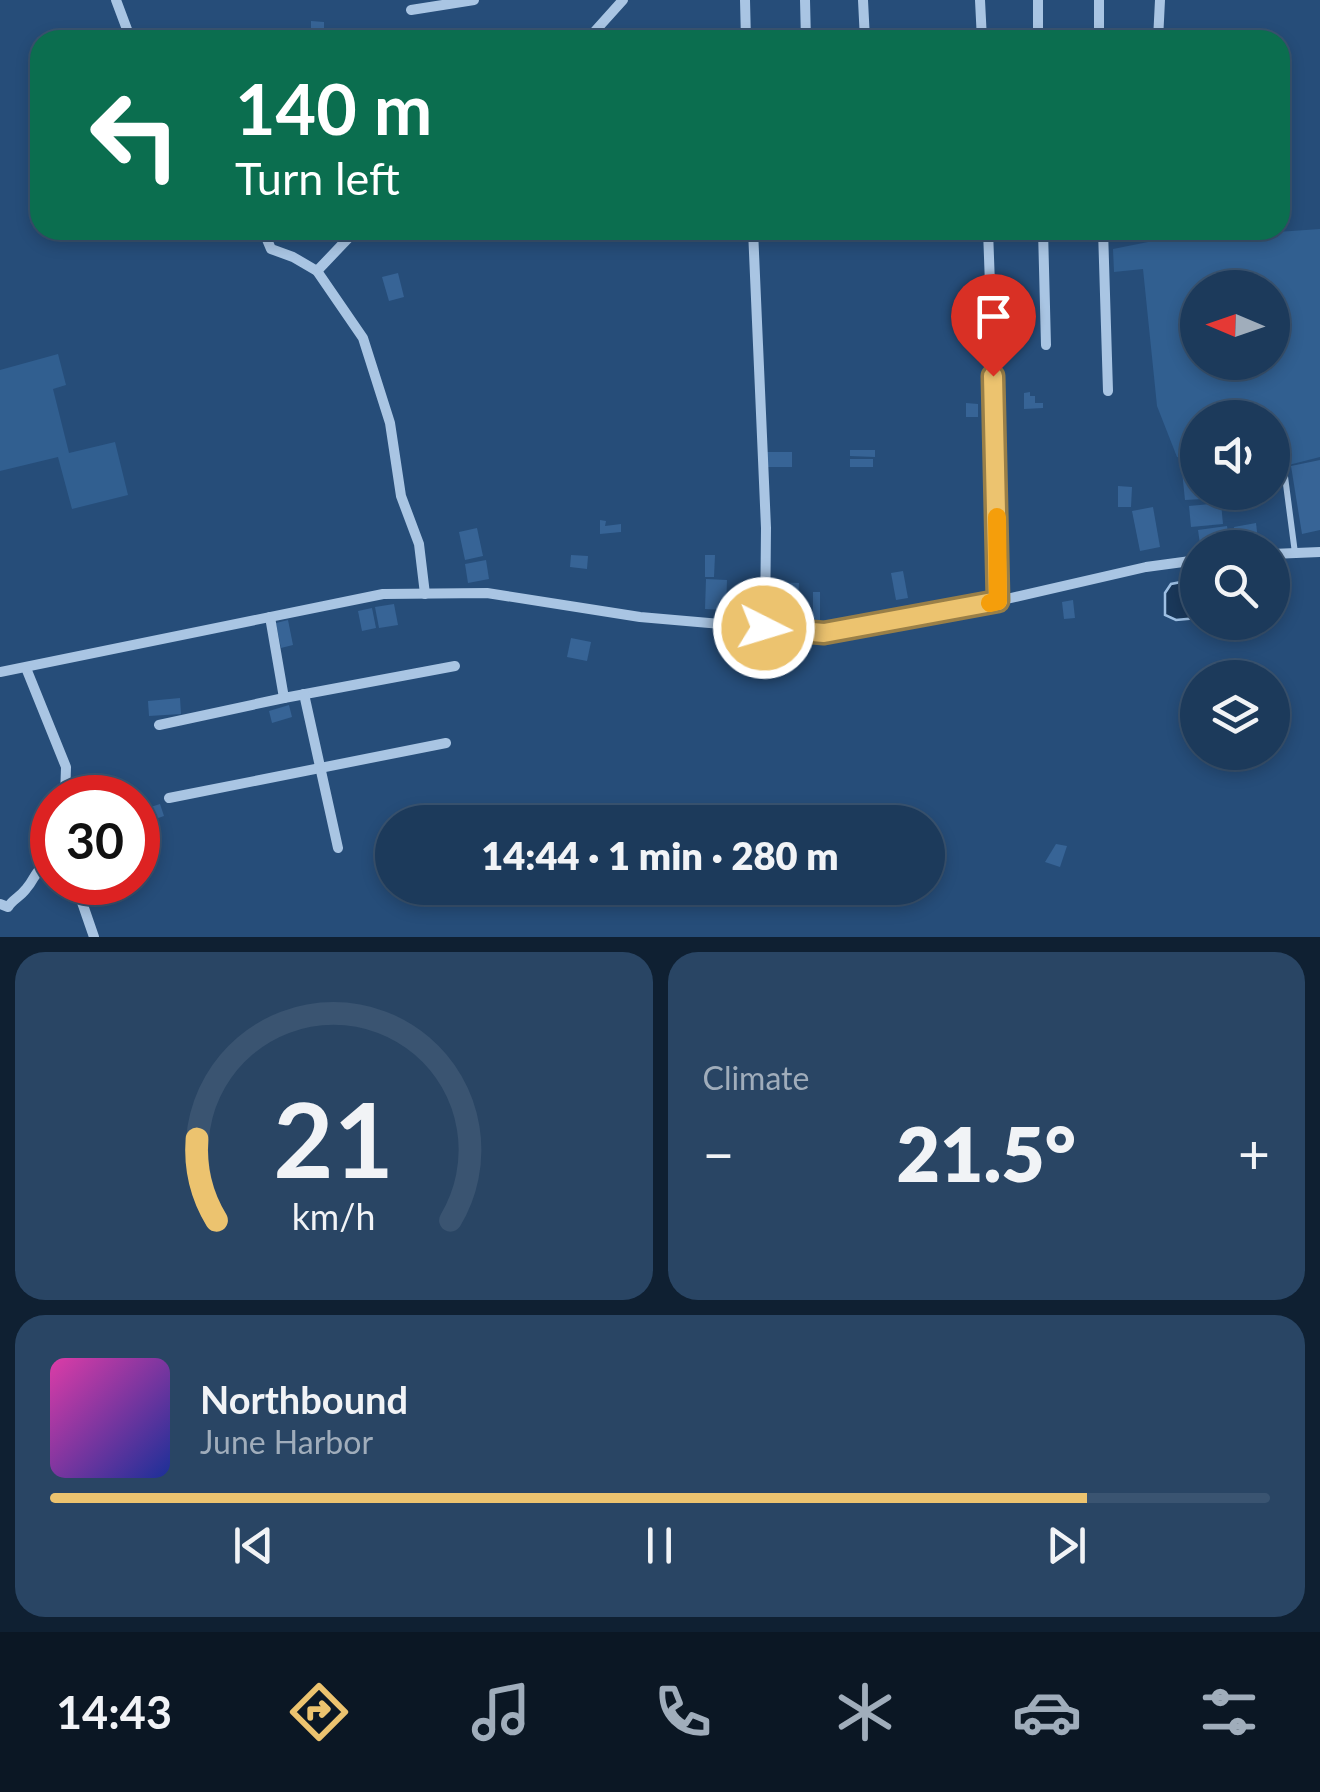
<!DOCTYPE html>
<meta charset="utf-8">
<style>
:root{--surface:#1c3a5b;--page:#294564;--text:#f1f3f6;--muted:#a0adbb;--line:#3a5471;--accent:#ecc36f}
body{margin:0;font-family:Lato,sans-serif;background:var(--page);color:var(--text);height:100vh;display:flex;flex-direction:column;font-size:38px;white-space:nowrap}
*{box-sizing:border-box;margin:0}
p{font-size:32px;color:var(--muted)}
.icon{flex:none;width:55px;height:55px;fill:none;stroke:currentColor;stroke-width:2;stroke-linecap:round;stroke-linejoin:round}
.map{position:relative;height:937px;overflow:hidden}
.details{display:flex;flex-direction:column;gap:15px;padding:15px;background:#0f2032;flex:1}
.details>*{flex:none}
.hud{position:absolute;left:30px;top:30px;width:1260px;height:210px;border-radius:30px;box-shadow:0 5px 15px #0003,0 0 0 2px var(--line);background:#0b6e4f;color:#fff;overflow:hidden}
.needle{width:65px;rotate:272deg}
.tools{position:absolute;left:1180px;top:270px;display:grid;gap:20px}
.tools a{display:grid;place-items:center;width:110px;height:110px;border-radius:50%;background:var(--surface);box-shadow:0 5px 15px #0003,0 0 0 2px var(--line);font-size:50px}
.speed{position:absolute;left:30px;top:775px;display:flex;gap:20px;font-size:50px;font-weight:700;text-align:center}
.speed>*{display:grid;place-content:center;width:130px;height:130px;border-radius:50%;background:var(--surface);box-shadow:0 5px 15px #0003,0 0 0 2px var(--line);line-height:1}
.speed .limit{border:15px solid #d22;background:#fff;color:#111}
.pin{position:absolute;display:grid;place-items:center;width:85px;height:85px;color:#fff;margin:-102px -42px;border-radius:50% 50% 50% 0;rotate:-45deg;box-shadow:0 0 10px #0007}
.pin .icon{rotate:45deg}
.me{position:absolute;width:110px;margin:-55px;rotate:95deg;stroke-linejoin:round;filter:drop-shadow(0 0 8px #0008)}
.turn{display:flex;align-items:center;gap:35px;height:210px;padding:0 40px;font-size:45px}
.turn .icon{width:130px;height:130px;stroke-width:2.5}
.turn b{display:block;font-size:70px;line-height:85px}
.big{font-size:75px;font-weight:800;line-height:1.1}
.details .tile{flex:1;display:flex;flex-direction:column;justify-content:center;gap:15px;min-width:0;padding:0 35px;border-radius:30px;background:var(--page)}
.details .dial{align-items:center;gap:0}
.dial svg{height:260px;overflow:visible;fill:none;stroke:var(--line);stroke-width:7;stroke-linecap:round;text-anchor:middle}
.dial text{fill:var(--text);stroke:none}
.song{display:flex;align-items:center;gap:30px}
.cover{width:120px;height:120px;border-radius:15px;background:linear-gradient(135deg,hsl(320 70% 55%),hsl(230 70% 35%))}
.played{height:10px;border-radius:5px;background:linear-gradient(90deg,var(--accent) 85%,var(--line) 85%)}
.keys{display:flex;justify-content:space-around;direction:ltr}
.heat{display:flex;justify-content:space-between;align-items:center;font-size:55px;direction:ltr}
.details .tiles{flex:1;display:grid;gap:15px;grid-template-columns:1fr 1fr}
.tile:last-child{grid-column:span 2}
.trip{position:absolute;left:375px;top:805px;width:570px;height:100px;border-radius:50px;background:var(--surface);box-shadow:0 5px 15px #0003,0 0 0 2px var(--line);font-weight:800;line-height:100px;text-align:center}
.tab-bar{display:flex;height:160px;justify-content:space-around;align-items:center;background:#0b1724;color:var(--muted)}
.tab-bar .icon{width:70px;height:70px}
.tab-bar .selected{color:var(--accent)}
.tab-bar b{font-size:45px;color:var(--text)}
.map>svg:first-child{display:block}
</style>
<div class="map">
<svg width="1320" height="937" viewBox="0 0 1320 937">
<rect width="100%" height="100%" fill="#264d79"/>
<g fill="#315f90" fill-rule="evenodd">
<path d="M1320,229V457L1273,469L1272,418H1198L1197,461L1177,457L1157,406L1143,269L1114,272L1113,249L1153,241ZM1198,288H1272V362H1198Z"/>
<path d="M58,354L66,385L53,389L69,453L115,442L128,495L72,509L58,457L0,471V370Z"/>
</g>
<path fill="#1a385a" stroke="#9ec0e4" stroke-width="2.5" d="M1197,579V618L1176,620L1165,615V593L1171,584Z"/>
<g fill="#376496">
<path d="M311,21L324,22V35H311Z"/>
<path d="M398,273L404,297L389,301L382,277Z"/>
<rect x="974" y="291" width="11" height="15"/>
<path d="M1030,392V396H1035V403H1043V408L1024,409V393Z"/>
<path d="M966,403L978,404V417H966Z"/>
<path d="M850,450H875V457L850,456Z"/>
<rect x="765" y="452" width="27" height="15"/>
<rect x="850" y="459" width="23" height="8"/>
<path d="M1320,460V530L1302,534L1291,466Z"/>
<path d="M1198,470V492H1221V498L1185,500L1182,471Z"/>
<path d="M1118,486L1132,487L1131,507H1118Z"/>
<path d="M1237,492H1257L1258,504L1238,506Z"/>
<path d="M1221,503L1223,524L1191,527L1189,506Z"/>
<path d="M1153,507L1160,547L1140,551L1132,511Z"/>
<path d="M600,520L606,521L605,526L621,524V532L600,534Z"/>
<path d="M1256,523L1258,540L1237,543L1234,527Z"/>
<path d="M1227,526L1229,540L1200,544L1198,530Z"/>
<path d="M477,528L483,556L465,560L459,532Z"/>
<path d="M571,555L588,556L587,569L570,567Z"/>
<path d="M705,555H715L714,577H705Z"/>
<path d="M486,560L489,579L468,583L465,564Z"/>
<path d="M903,571L908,598L896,600L891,573Z"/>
<path d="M706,579L727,580L726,610L705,609Z"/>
<path d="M775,582L799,583L797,620L774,619Z"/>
<rect x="813" y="592" width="7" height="32"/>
<path d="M1073,600L1075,618L1064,619L1062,602Z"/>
<path d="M394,604L398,625L379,628L375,607Z"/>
<path d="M372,608L376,628L362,631L358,611Z"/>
<path d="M288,620L293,645L281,648L276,623Z"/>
<path d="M571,638L591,642L587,661L567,657Z"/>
<path d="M180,698L181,714L149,716L148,701Z"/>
<path d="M289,705L292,717L272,723L269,711Z"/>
<path d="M160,804L164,816L138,825V811Z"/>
<path d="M1056,844L1067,846L1060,867L1045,862Z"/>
</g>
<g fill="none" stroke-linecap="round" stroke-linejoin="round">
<path stroke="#a9c5e3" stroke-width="6" d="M1284,469L1295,553"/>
<g stroke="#a9c5e3" stroke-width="10">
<path d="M116,0L131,40"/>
<path d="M745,0L746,40"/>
<path d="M805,0L806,40"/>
<path d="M863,0L865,40"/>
<path d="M980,0L982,40"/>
<path d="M1038,0V40"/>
<path d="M1099,0V40"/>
<path d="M411,10L474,0"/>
<path d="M587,40L623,0"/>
<path d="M1158,40L1160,0"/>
<path d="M263,230L271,249L293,257L317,271L363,338L390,423L401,496L419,544L425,594"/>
<path d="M753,230L766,528L765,628"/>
<path d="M988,230L996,450L998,601"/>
<path d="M1043,230L1046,345"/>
<path d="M1103,230L1108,391"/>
<path d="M317,271L356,230"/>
<path d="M1272,554L1320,552"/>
<path d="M270,617L284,698L455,666"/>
<path d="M26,668L66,767L65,798"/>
<path d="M0,672L383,594L487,593L640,617L824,633L998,601L1146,567L1198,560"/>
<path d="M304,694L338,848"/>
<path d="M159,725L284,698"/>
<path d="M169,798L446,743"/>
<path d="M75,882L94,937"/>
<path d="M0,904L8,907C13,899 20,897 26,889C35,879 33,874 46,863H52"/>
</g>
</g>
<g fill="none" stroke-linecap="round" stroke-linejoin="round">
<defs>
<path id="route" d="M764,628L824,633L998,601L993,376"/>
</defs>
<use href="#route" stroke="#997f48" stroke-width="25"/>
<use href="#route" stroke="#ecc36f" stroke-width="18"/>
<path stroke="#f59e0b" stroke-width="18" d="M990,603L998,601L997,517"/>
</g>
</svg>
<div class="tools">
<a><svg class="needle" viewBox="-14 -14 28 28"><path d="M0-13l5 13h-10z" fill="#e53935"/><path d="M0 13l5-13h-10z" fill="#a0adbb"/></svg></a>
<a><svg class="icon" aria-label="sound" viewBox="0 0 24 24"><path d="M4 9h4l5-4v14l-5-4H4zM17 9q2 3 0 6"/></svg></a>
<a><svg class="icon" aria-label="search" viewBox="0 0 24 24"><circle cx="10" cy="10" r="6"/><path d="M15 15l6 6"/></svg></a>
<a><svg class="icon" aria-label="layers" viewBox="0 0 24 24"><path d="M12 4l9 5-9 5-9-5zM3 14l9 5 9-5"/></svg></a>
</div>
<div class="speed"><div class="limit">30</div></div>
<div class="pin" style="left:993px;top:376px;background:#d93025"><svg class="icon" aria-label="arrive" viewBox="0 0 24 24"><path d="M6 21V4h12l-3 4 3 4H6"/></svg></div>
<svg class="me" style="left:764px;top:628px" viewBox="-20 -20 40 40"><circle r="17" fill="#ecc36f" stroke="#fff" stroke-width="3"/><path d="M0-11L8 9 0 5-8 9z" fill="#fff"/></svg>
<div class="trip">14:44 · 1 min · 280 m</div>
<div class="hud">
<div class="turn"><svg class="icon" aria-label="left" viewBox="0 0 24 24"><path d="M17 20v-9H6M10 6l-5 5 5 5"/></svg><div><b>140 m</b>Turn left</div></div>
</div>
</div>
<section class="details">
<div class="tiles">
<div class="tile dial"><svg viewBox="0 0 100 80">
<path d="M14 69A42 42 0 1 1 86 69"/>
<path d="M14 69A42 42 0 0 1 8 44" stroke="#ecc36f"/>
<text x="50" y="56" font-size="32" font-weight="700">21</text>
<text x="50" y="72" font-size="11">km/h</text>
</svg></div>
<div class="tile"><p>Climate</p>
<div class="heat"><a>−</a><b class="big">21.5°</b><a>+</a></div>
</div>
<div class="tile">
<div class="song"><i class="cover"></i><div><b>Northbound</b><p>June Harbor</p></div></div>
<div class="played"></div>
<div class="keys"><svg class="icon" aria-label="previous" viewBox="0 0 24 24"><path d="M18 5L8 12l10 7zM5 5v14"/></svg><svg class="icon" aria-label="pause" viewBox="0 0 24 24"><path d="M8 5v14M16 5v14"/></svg><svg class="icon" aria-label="next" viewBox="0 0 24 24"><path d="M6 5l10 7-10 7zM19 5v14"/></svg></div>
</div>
</div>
</section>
<nav class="tab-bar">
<b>14:43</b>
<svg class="icon selected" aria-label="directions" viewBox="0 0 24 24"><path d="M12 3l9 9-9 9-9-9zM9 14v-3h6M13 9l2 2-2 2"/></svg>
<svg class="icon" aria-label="music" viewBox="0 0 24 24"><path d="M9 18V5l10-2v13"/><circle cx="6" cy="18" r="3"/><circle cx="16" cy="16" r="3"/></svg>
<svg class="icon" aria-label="phone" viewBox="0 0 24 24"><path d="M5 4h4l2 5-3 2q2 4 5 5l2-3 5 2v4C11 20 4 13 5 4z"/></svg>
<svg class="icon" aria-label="climate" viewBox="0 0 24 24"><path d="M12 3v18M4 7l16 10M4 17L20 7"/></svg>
<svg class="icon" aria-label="car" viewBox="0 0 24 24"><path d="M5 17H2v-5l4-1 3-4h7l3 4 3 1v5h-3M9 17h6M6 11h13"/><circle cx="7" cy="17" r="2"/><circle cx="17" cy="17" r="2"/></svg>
<svg class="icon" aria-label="filters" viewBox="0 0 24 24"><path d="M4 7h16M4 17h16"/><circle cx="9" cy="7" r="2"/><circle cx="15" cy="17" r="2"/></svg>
</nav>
